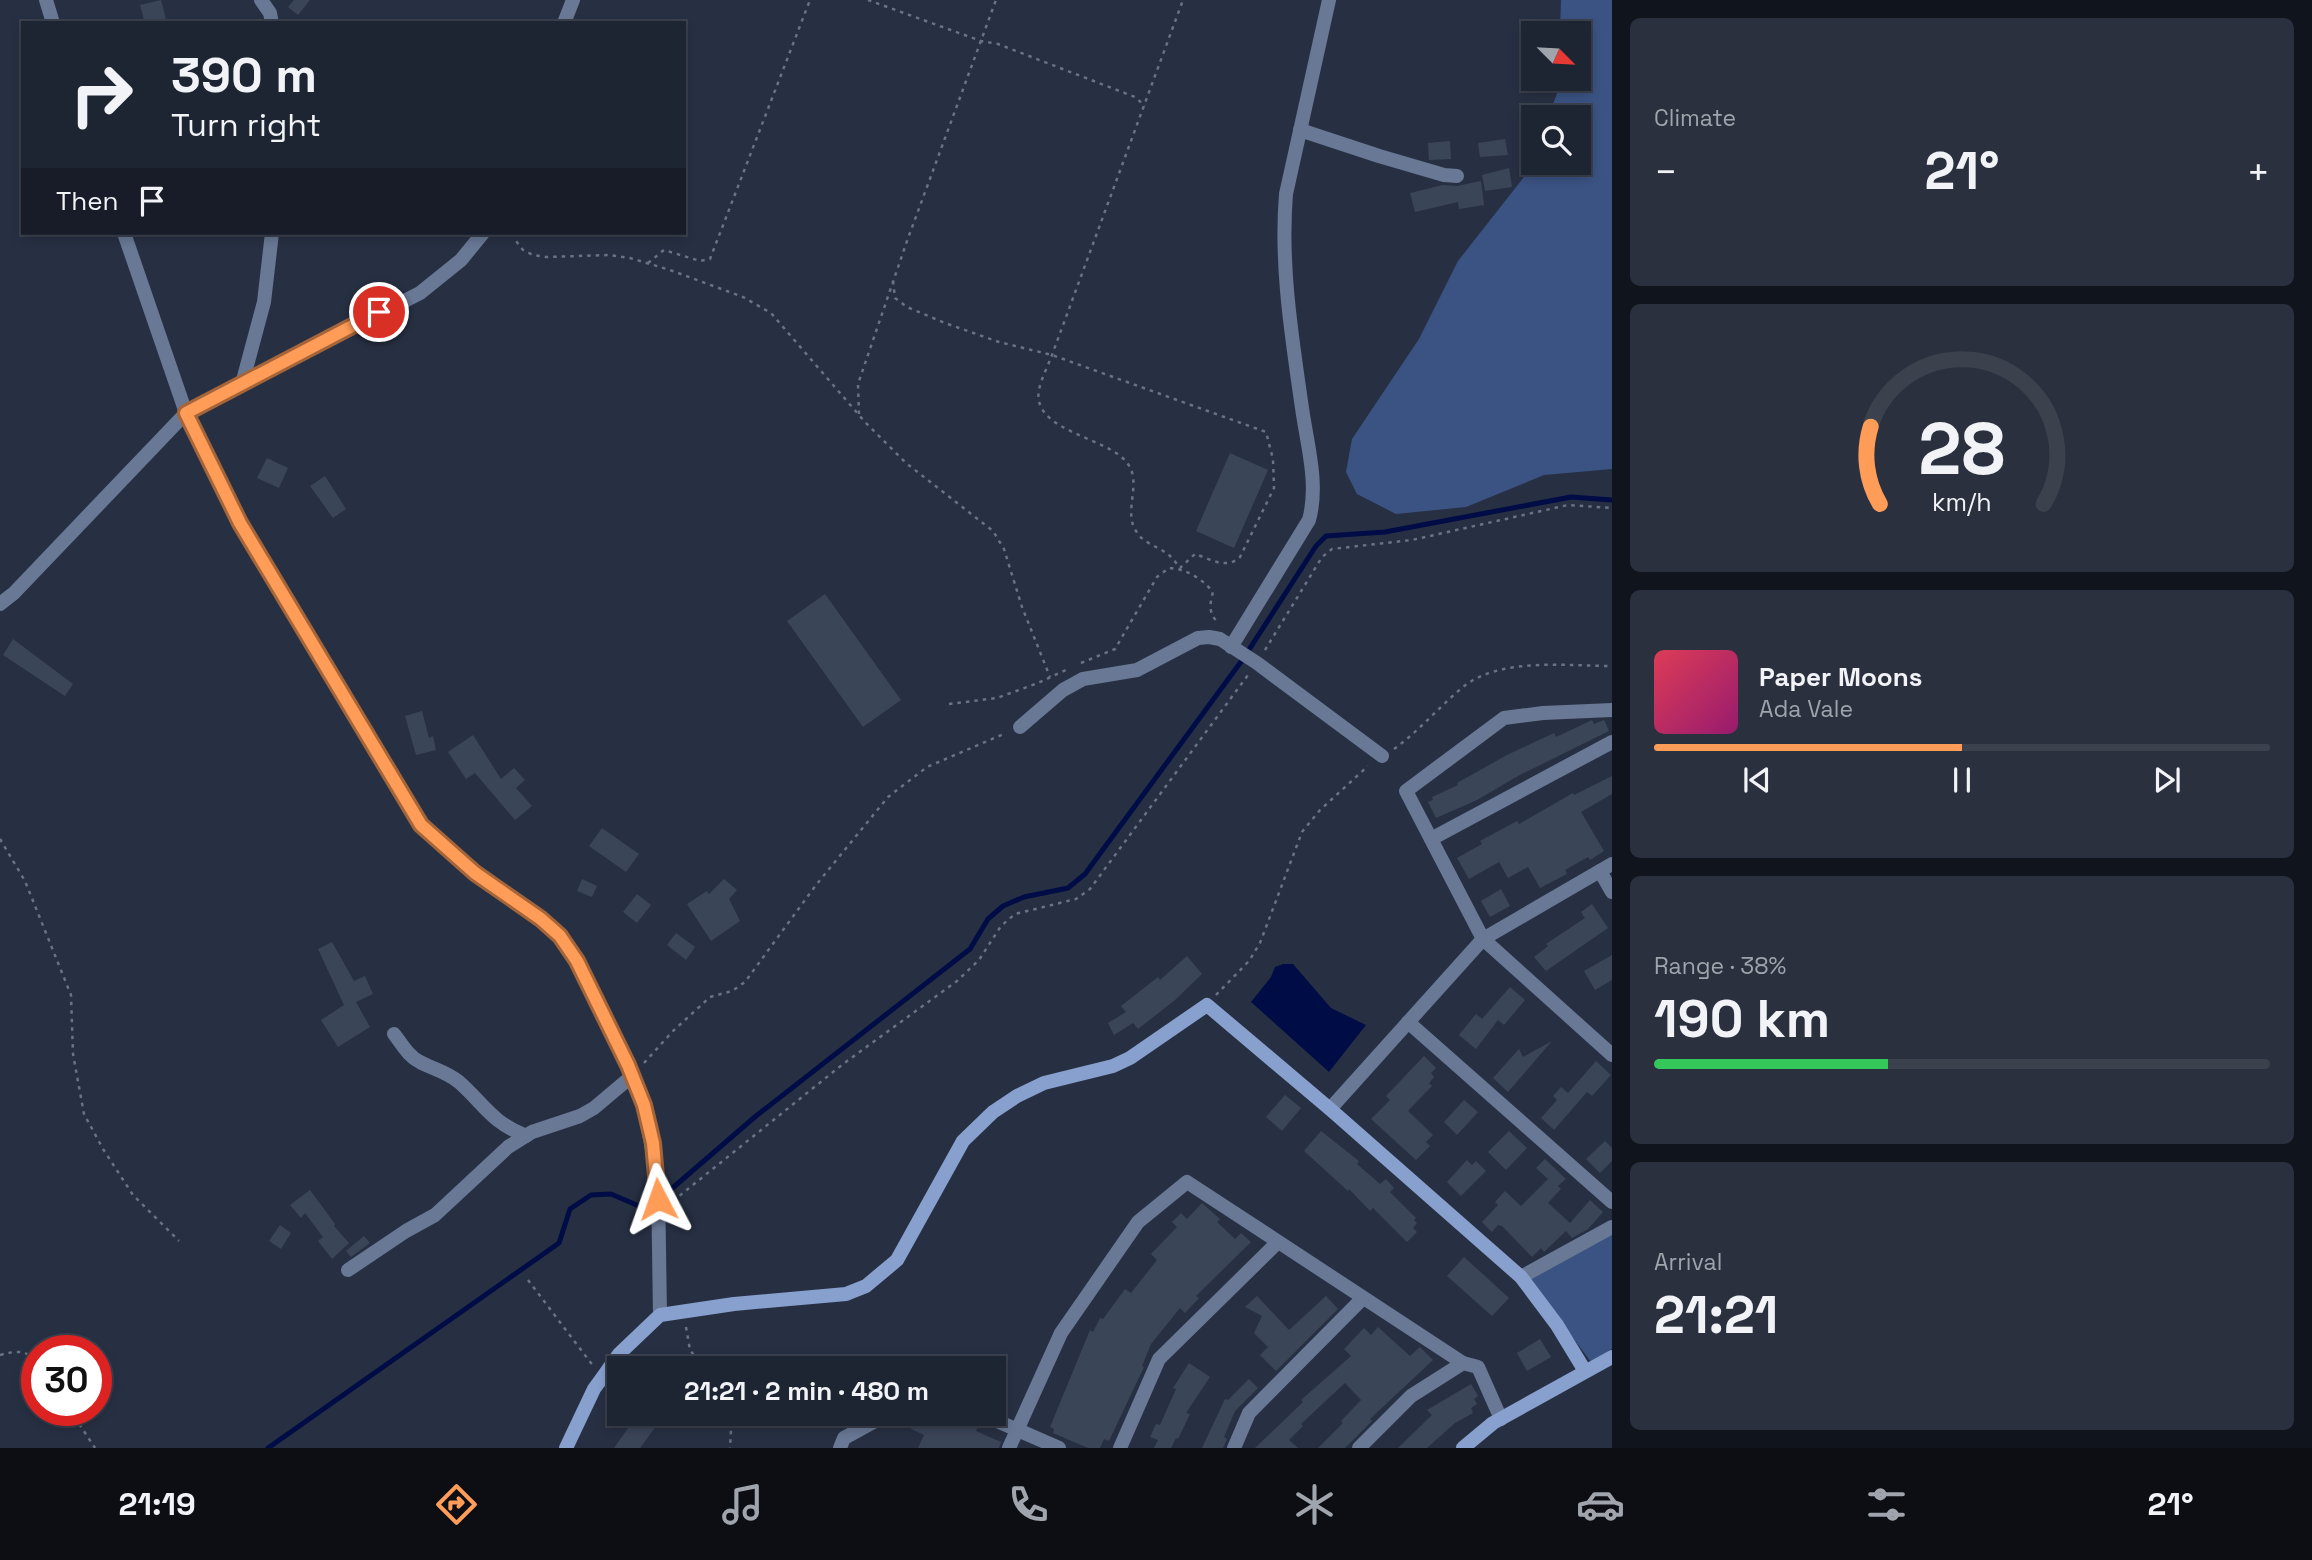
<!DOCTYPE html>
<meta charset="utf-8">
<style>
:root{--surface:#1d2432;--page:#2a303e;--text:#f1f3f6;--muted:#a0a4ac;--line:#3b414d;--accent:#fe9c58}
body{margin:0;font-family:"Space Grotesk",sans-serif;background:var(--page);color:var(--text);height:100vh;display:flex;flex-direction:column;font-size:26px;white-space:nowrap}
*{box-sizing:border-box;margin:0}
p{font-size:23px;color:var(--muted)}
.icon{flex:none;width:38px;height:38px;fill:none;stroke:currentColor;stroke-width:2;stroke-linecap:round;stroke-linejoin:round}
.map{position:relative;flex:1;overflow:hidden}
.side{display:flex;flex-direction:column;gap:18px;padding:18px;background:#10141c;width:700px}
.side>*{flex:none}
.banner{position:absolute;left:21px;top:21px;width:665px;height:214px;border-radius:0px;box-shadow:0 4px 10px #0003,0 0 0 2px var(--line);background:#1d2432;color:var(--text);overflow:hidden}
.needle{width:46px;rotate:114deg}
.fabs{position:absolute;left:1521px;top:21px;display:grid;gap:14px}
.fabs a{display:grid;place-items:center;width:70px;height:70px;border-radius:0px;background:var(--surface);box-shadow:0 4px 10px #0003,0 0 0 2px var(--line);font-size:35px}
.speed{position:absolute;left:21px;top:1335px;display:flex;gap:14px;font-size:35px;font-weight:700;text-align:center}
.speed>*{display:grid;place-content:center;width:91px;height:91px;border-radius:50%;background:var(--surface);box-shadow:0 4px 10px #0003,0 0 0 2px var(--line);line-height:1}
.speed .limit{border:10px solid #d22;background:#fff;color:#111}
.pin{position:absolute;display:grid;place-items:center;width:60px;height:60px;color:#fff;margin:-30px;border:4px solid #fff;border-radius:50%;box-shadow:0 2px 7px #0007}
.me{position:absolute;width:77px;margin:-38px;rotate:356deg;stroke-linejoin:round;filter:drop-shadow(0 0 5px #0008)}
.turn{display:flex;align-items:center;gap:24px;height:147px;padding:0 35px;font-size:32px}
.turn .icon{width:91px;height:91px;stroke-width:2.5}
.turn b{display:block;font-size:49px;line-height:60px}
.then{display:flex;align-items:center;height:66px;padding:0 35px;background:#0003;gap:14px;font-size:26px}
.big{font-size:52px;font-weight:600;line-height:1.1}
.side .widget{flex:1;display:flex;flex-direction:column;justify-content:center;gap:10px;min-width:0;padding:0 24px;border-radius:10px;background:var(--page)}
.side .dial{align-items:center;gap:0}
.dial svg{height:182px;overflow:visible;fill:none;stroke:var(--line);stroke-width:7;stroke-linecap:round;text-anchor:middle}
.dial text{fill:var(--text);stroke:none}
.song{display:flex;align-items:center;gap:21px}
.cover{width:84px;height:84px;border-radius:10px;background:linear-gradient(135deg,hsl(350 70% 55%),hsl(320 70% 35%))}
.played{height:7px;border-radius:4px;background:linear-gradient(90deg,var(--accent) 50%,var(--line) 50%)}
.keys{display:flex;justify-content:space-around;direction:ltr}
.heat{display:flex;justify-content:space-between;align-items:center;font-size:38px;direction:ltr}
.charge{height:10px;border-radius:5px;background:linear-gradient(90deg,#34c759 38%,var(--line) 0)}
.trip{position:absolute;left:607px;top:1356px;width:399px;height:70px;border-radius:0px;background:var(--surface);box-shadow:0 4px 10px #0003,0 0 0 2px var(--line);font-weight:600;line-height:70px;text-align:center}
.tab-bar{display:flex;height:112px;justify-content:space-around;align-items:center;background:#0c0e14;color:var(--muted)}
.tab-bar .icon{width:49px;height:49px}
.tab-bar .on{color:var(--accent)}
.tab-bar b{font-size:32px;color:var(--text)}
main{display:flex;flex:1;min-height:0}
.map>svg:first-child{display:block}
</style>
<main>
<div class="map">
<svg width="1612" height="1448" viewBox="0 0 1612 1448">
<rect width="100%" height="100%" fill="#273043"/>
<g fill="#3b5383">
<path d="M1561,0H1612V469L1544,475L1466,507L1396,514L1357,494L1346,472L1352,439L1419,339L1458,261L1524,177L1533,155V163H1578V117H1548L1558,91L1559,79H1578V33H1560Z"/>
<path d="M1612,1233V1349L1591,1362L1530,1280Z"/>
</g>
<path fill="#000c46" d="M1283,964H1293L1331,1008L1366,1025L1329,1072L1251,1002L1271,977L1275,967Z"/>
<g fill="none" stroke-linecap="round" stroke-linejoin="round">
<path stroke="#000c46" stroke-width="5" d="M268,1448L559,1243L570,1209L591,1195L611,1194L639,1206L669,1191L756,1116L970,949L988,919L1003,906L1024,897L1068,888L1085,874L1243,659L1316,546L1326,536L1385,532L1571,497L1612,500"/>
</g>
<g fill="#3b4558">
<path d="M161,0L167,23H145L140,5Z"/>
<path d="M294,0H310L298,15L288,7Z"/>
<path d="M1505,139L1508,155L1480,157L1478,143Z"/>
<path d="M1450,141L1451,159L1429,160L1428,143Z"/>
<path d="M1509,168L1512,187L1485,191L1482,175Z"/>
<path d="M1481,181L1484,205L1459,209L1458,202L1415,212L1410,193L1443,185L1457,186Z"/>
<path d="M1230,453L1268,470L1234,548L1196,531Z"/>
<path d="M267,458L288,468L279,488L257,478Z"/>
<path d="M325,476L346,509L333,518L310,486Z"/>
<path d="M825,594L901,700L863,727L787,621Z"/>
<path d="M13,639L73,684L65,696L3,655Z"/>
<path d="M422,711L429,738L433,736L436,750L416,755L405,716Z"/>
<path d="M1592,720L1594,724L1604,720L1609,731L1518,776L1477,800L1436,818L1428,802L1433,800L1432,797L1458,785L1457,783L1507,755L1554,733L1556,737Z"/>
<path d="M473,735L501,779L514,768L525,780L516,788L532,806L515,820L475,773L466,779L448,752Z"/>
<path d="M1612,776V794L1581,812L1604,851L1590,860L1588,857L1565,870L1567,874L1540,888L1528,867L1508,878L1499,862L1469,879L1457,858L1482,844L1480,841L1517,821L1519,824L1573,793L1574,795Z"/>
<path d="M602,828L639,854L626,872L589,846Z"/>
<path d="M582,879L597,886L592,897L577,891Z"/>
<path d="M724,879L737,890L729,899L740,921L711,941L687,904L707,891L709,894Z"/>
<path d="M1501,889L1510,906L1490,917L1481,901Z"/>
<path d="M637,894L651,905L637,923L623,912Z"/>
<path d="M1592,904L1608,928L1546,971L1534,957L1548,946L1546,944L1585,918L1581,912Z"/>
<path d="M676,933L695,947L686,960L667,945Z"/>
<path d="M332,942L354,981L365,976L373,994L356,1002L370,1027L338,1047L321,1020L344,1005L318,949Z"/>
<path d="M1612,955V980L1595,990L1584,971Z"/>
<path d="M1187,956L1202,974L1175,1000L1138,1029L1133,1023L1114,1035L1108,1023L1126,1012L1121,1006L1158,977L1160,980Z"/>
<path d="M1510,987L1525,1000L1504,1025L1498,1020L1476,1049L1459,1035L1476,1014L1482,1019Z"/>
<path d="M1552,1041L1508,1092L1493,1078L1519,1049L1523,1057Z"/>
<path d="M1424,1056L1436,1068L1431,1073L1434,1077L1429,1083L1432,1086L1408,1111L1433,1135L1426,1142L1430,1146L1416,1160L1371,1119L1390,1100L1386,1096Z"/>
<path d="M1596,1061L1611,1075L1592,1096L1587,1092L1554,1130L1541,1118L1557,1100L1553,1096L1561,1087L1568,1093Z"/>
<path d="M1285,1095L1301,1108L1282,1131L1266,1117Z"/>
<path d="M1464,1100L1478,1112L1457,1135L1444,1122Z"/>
<path d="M1321,1131L1359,1161L1357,1164L1380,1184L1386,1179L1394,1188L1390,1192L1416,1218L1414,1220L1417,1223L1413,1228L1417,1232L1407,1242L1373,1208L1370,1211L1349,1189L1348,1191L1304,1151Z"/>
<path d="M1509,1131L1527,1148L1506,1170L1488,1152Z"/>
<path d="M1605,1141L1612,1148V1161L1600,1173L1586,1159Z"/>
<path d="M1545,1159L1566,1179L1558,1186L1561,1189L1548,1203L1570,1223L1590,1200L1603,1212L1588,1229L1572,1238L1566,1231L1544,1252L1541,1248L1532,1257L1502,1226L1498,1225L1492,1232L1482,1222L1498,1205L1495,1202L1505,1191L1521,1206L1548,1179L1536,1168Z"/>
<path d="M1467,1160L1472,1165L1476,1161L1486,1171L1461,1196L1447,1182Z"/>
<path d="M310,1190L335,1224L334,1226L349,1243L332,1259L318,1241L323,1237L305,1213L301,1218L290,1205Z"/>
<path d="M1202,1203L1220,1219L1217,1222L1235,1239L1241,1233L1251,1242L1196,1296L1199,1298L1185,1313L1180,1308L1151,1344L1142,1366L1144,1367L1109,1441L1104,1439L1100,1448H1088L1053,1433L1054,1429L1050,1427L1090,1330L1093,1332L1100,1318L1103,1319L1125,1289L1131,1293L1157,1260L1151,1254L1177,1227L1172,1222L1181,1213L1187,1219Z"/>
<path d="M280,1225L291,1233L281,1249L269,1241Z"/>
<path d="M364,1236L370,1243L351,1257L346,1251Z"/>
<path d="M1464,1257L1509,1298L1492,1316L1447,1276Z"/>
<path d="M1257,1296L1289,1330L1326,1296L1338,1309L1276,1371L1260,1355L1268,1347L1254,1333L1262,1316L1245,1307Z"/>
<path d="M1378,1327L1410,1356L1420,1347L1433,1360L1370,1419L1372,1421L1345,1448H1318L1343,1423L1341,1421L1361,1400L1345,1383L1301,1424L1303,1426L1289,1440L1298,1448H1255L1303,1402L1301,1400L1351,1356L1344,1349L1364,1328L1371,1335Z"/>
<path d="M1540,1339L1551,1357L1527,1371L1517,1353Z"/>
<path d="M1189,1363L1210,1377L1186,1413L1190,1414L1178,1439L1176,1438L1171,1448H1154L1158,1440L1150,1437L1156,1424L1160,1425L1176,1389L1173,1388Z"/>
<path d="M1249,1379L1258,1388L1235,1411L1224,1437L1227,1439L1223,1448H1202L1225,1399L1228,1400Z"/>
<path d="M1471,1384L1478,1396L1474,1399L1477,1404L1471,1408L1473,1413L1455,1423L1427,1448H1398L1432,1415L1427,1410Z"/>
<path d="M638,1414H665L640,1448H614Z"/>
<path d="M917,1414H952L978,1426L976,1431L1001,1442L999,1448H918L924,1435L911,1429Z"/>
</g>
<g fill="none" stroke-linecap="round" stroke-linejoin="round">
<g stroke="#6a7283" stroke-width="2.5" stroke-dasharray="3.5 5" stroke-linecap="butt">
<path d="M868,0L981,41L998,44L1135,97L1145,106"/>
<path d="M517,233L516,241L523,250L533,255L546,257L610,255L630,258L670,270L743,297L771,313L865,422L906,463L993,531L1004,549L1022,607L1050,677"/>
<path d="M648,263L664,250L700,261L710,259L810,0"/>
<path d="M893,281L895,298L907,307L945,323L999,342L1052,355L1266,432L1273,459L1274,488L1240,557C1227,570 1210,559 1195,554L1180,568C1177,564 1173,559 1170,556C1159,546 1143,544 1136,531C1123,511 1142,484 1128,464C1110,437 1031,432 1039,390C1041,379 1048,366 1052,355L1183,0"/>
<path d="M859,414L858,384L907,241L996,0"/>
<path d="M1265,650L1322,557L1332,549L1412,540L1568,505L1612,508"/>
<path d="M1081,663L1115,649L1157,577L1169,568C1187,569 1201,578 1213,592C1210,603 1208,614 1218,622"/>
<path d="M949,704L997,698L1038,683L1068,669"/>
<path d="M1394,749C1419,731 1439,707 1463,687C1500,657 1567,666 1612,666"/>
<path d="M0,839L25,881L71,995L73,1054L84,1114L103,1149L133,1195L179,1241"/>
<path d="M1216,995L1249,961L1260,943L1302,832L1320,810L1368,766"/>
<path d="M644,1063L673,1031L710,997L732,991L745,982L816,885L888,797L927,767L1006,733"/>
<path d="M673,1201L843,1064L957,981L979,960L1001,926L1015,914L1076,899L1090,889L1248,675"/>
<path d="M528,1280L594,1367"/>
<path d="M686,1327L690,1350L703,1368"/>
<path d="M0,1355C16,1351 24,1349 37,1361"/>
<path d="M70,1410L95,1448"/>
<path d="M728,1414L731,1430L730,1448"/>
</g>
<g stroke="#697895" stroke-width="14">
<path d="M46,0L53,23"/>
<path d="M261,0L270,13L272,23"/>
<path d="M564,23L573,0"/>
<path d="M1300,130L1379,156L1444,175L1457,176"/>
<path d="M124,233L186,413L240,523L421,825L475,873L542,920L560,936L577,961L628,1065L644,1105L658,1183L660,1315"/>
<path d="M242,384L264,302L272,233"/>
<path d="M0,604L14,593L186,413L420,293L461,260L483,233"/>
<path d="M1231,647L1309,520C1319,484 1307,444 1302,408C1292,338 1280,265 1286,194L1329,0"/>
<path d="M1612,710L1543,713L1504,718L1406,791L1483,939L1612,1055"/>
<path d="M1020,727L1063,690L1083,679L1137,670L1198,638L1209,637L1220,639L1257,663L1382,756"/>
<path d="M1431,839L1612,742"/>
<path d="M1600,871L1612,892"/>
<path d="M1408,1022L1612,1202"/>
<path d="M394,1034C402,1044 408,1056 420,1062C433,1069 447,1072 459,1082C485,1105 490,1121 526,1136"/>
<path d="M1330,1109L1483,939L1612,864"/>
<path d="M348,1270L406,1231L435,1215L508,1147L532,1132L580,1116L594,1108L632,1076"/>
<path d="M1521,1277L1612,1227"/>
<path d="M981,1414L1059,1448"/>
<path d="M840,1448L844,1438L888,1414"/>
<path d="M1009,1448L1061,1333L1138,1222L1187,1182L1463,1363L1478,1367L1501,1419"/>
<path d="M1120,1448L1159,1359L1278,1242"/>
<path d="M1234,1448L1249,1413L1363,1298"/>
<path d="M1359,1448L1411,1396L1463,1363"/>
</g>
<g stroke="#88a0ce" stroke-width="14">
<path d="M566,1448L594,1389L602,1378L619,1354L660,1315L734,1304L846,1294L866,1286L897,1260L963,1141L993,1112L1017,1096L1044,1083L1113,1066L1130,1058L1207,1005L1330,1109L1521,1277L1557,1325L1585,1371"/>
<path d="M1463,1448L1493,1423L1612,1357"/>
</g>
</g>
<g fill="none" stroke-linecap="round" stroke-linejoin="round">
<defs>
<path id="route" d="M379,312L186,413L240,523L421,825L475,873L541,919L560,936L577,961L628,1065L644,1105L653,1143L658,1199"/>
</defs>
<use href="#route" stroke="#a56539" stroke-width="18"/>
<use href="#route" stroke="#fe9c58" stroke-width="12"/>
</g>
</svg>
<div class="fabs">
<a><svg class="needle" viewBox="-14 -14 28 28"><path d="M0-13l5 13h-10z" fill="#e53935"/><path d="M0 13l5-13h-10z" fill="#a0a4ac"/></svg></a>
<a><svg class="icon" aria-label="search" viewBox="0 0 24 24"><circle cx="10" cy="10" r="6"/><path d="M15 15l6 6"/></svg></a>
</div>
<div class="speed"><div class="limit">30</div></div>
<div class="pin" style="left:379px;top:312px;background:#d93025"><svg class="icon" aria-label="arrive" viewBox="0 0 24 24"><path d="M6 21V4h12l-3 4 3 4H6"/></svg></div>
<svg class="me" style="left:658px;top:1199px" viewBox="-20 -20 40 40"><path d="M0-17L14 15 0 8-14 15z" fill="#fe9c58" stroke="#fff" stroke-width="4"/></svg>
<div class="trip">21:21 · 2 min · 480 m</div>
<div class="banner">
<div class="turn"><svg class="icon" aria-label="right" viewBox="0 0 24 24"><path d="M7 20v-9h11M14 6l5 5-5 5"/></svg><div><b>390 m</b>Turn right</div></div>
<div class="then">Then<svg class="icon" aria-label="arrive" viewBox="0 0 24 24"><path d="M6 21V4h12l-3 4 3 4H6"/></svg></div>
</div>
</div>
<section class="side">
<div class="widget"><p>Climate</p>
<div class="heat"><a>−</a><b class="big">21°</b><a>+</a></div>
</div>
<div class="widget dial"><svg viewBox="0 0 100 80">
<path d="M14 69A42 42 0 1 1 86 69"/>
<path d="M14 69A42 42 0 0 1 10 35" stroke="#fe9c58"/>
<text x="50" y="56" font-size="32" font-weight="700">28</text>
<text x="50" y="72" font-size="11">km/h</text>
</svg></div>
<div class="widget">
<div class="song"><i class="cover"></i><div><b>Paper Moons</b><p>Ada Vale</p></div></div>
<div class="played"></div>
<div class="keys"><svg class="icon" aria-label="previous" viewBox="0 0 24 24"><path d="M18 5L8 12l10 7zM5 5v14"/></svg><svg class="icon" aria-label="pause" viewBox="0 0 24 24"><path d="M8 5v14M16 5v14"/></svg><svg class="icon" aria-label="next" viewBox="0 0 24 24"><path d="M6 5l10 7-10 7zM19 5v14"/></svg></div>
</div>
<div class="widget"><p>Range · 38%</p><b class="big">190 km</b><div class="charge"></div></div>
<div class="widget"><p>Arrival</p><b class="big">21:21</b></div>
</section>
</main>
<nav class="tab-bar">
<b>21:19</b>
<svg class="icon on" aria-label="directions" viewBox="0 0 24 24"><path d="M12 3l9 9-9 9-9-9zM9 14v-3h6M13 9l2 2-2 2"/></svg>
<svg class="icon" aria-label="music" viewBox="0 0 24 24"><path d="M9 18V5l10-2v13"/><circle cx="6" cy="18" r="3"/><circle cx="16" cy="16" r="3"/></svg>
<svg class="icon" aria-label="phone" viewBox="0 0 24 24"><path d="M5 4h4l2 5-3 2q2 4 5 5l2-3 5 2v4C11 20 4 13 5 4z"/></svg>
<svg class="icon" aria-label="climate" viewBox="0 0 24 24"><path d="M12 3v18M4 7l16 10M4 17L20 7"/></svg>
<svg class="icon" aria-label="car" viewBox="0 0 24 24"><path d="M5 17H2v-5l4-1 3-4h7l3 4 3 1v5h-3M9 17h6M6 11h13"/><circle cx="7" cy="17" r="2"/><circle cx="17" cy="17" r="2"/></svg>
<svg class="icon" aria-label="filters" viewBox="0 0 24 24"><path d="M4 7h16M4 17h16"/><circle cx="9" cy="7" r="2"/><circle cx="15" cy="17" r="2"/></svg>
<b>21°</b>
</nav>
